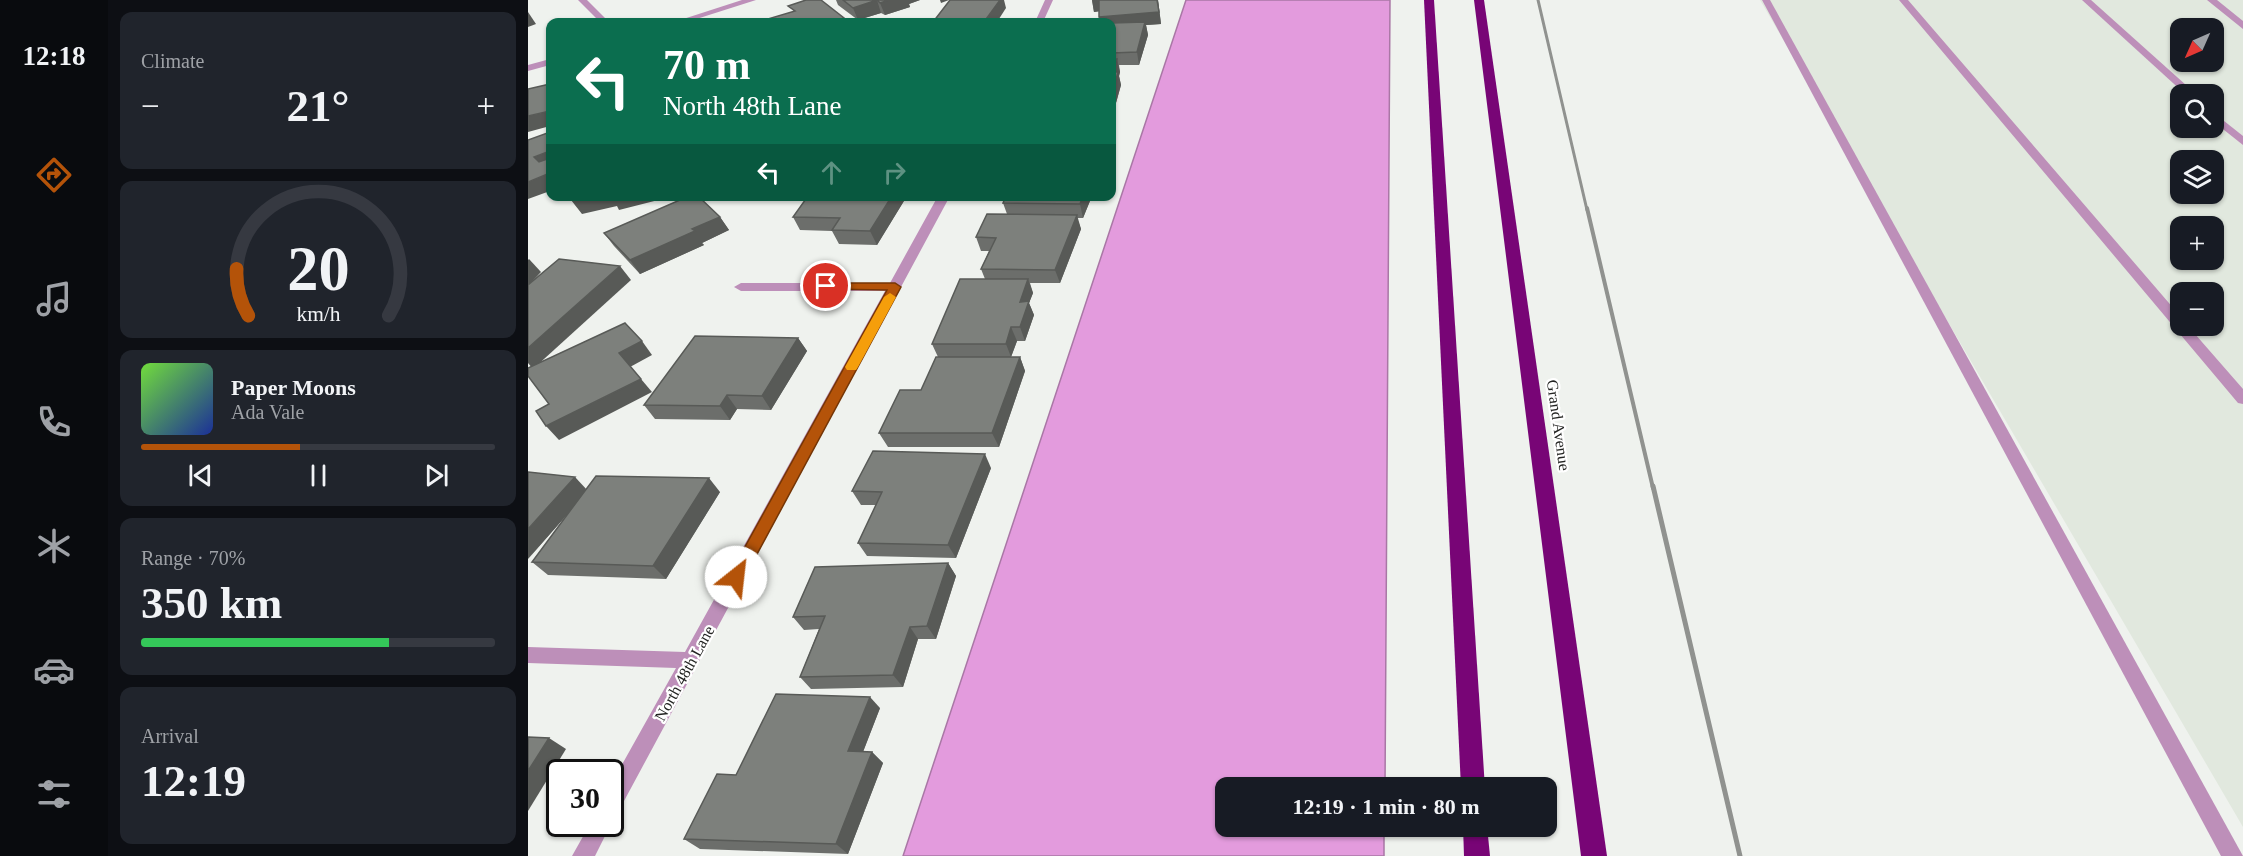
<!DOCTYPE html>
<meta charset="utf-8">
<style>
:root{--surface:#171b24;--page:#20242c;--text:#f1f3f6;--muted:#9ea1a6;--line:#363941;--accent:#b45309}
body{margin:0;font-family:Georgia,serif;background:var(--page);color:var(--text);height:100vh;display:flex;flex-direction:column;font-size:22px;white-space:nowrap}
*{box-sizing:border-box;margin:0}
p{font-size:20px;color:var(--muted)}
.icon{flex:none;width:33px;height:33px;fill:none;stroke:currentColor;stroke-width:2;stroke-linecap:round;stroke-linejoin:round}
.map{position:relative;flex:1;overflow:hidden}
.panel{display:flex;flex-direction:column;gap:12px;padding:12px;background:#0d0f14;width:420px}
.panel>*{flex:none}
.banner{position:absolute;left:18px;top:18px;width:570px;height:183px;border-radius:12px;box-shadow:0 2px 4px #0004;background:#0b6e4f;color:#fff;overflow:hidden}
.needle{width:39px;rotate:225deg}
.buttons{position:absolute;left:1642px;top:18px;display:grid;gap:12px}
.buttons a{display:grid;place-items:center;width:54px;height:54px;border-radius:12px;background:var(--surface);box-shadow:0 2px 4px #0004;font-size:30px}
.speed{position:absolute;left:18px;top:759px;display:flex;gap:12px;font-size:30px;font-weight:700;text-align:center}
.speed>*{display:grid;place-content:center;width:78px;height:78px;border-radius:50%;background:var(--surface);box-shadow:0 2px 4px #0004;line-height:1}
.speed .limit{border:3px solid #111;border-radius:9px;background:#fff;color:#111}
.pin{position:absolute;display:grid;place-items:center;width:51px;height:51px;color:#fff;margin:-26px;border:3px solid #fff;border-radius:50%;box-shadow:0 2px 6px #0007}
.me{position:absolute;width:66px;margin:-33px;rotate:29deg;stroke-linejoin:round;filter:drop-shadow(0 0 4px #0008)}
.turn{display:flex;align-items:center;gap:21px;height:126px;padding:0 18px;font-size:27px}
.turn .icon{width:78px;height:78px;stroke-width:2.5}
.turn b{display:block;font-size:42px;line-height:51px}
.lanes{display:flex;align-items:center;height:57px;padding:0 18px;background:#0003;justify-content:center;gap:30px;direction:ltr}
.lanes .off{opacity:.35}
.big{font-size:45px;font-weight:600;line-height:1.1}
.panel .tile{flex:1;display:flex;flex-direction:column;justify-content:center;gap:9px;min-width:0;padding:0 21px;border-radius:12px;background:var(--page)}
.panel .dial{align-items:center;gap:0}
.dial svg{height:156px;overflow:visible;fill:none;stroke:var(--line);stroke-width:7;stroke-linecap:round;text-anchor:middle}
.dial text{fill:var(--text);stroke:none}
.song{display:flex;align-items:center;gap:18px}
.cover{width:72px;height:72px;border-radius:9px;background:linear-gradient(135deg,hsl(100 70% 55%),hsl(230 70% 35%))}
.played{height:6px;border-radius:3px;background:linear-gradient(90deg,var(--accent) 45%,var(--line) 45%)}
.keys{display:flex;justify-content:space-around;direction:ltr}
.heat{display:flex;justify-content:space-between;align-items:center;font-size:33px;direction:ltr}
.charge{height:9px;border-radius:4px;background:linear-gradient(90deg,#34c759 70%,var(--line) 0)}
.trip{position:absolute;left:687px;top:777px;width:342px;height:60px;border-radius:12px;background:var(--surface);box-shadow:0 2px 4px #0004;font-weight:600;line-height:60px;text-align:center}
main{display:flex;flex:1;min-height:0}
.tab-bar{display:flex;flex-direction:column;width:108px;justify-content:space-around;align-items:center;background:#090b0e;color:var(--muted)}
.tab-bar .icon{width:42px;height:42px}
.tab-bar .active{color:var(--accent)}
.tab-bar b{font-size:27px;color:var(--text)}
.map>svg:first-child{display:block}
</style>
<main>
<nav class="tab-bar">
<b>12:18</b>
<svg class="icon active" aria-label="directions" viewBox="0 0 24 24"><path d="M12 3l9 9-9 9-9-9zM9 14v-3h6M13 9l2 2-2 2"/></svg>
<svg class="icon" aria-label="music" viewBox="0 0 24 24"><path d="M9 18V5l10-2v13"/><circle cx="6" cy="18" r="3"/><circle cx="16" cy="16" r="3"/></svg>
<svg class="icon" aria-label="phone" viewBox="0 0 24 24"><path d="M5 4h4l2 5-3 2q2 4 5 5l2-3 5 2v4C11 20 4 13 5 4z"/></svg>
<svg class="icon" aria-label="climate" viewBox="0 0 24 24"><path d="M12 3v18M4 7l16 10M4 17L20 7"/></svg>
<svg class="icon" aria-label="car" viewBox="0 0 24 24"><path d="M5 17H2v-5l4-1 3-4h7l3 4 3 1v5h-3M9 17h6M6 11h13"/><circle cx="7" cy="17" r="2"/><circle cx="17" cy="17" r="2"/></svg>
<svg class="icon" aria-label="filters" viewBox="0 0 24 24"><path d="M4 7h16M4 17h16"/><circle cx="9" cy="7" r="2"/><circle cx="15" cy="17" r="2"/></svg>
</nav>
<section class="panel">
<div class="tile"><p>Climate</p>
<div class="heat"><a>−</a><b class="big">21°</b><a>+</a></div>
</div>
<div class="tile dial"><svg viewBox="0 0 100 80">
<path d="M14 69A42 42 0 1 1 86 69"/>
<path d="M14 69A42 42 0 0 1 8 45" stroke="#b45309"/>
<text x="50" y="56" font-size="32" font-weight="700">20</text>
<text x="50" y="72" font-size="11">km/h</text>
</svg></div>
<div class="tile">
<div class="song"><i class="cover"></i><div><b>Paper Moons</b><p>Ada Vale</p></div></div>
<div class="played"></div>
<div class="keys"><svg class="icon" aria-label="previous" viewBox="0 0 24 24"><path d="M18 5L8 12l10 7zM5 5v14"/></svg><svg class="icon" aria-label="pause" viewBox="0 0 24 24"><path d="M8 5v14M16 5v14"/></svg><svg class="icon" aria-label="next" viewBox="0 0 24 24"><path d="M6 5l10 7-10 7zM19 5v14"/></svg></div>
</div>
<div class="tile"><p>Range · 70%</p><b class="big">350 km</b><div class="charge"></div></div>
<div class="tile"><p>Arrival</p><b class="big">12:19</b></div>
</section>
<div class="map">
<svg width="1715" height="856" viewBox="0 0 1715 856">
<rect width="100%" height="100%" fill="#eff2ee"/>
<path fill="#e1e8de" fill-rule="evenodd" d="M1232,0H1715V827ZM1653,28H1686V62H1653ZM1653,94H1686V128H1653ZM1653,160H1686V194H1653ZM1653,226H1686V260H1653ZM1653,292H1686V326H1653Z"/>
<path fill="#e39bdd" stroke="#a977a5" stroke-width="1.5" d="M658,0H862L857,787L698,788V826L856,827V856H375Z"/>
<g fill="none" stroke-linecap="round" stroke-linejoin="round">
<g fill="#bd8fb9" fill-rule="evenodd">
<path d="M50,0H59L81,22H72Z"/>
<path d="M214,0H228L159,22H146Z"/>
<path d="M517,0H525L515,22H507Z"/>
<path d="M1234,0H1242L1715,856H1693Z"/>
<path d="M1371,0H1380L1653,317V326H1660L1715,389V404L1710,403Z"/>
<path d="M1554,0H1563L1668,94H1657Z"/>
<path d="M1679,0H1689L1715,21V29Z"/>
<path d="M22,59V65L0,71V65Z"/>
<path d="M1686,113L1715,136V145L1686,122Z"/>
<path d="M410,196H422L89,814L82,817V786L148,668L0,663V647L157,652L357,291H213L206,287L213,283H362Z"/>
<path d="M82,822L83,824L67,856H44L62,824Z"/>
</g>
<g fill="#780576" fill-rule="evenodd">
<path d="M896,0H906L957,788H933Z"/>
<path d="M946,0H956L1079,856H1053Z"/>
<path d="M935,826H959L962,856H936Z"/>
</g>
<path stroke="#90928f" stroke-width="3" d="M1010,0L1059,210"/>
<path stroke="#90928f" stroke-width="4" d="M1059,208L1125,488"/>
<path stroke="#90928f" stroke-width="5" d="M1125,486L1212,856"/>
</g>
<g fill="#6c6e6b">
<path d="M308,0H392L381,4L382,7L357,15L353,13L330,20L310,5Z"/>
<path d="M564,0H630L633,24L618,25L620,35L611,65H591L592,72L591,76L593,85L586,110H584V22H572L571,11L566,12Z"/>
<path d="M379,196L349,245L311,244L304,231L272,230L265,217Z"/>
<path d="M564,196L555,218H549L553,229L532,283H502L505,293L501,303L506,315L497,341H489L483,357H492L497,371L471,447H360L351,433L393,390L410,357L404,344L457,279L453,269L461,251H453L448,237L479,214L475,203Z"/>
<path d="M192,217L201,230L174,243L176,245L112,274L86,246L76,233Z"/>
<path d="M270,338L279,351L243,410L209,409L202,420L127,419L116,405Z"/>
<path d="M463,468L428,558L339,556L330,543L348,505H333L324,491Z"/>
<path d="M58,489L192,492L138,579L20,575L4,562L41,512L0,559Z"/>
<path d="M420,563L428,576L408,639H390L375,687L283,689L272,677L291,629L276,630L265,617Z"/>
<path d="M352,708L335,752H344L355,763L320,854L172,849L156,839L208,775Z"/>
</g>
<g fill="#585a57">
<path d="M349,0L353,13L330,20L325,8Z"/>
<path d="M361,0H392L381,4L382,7L357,15L352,3Z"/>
<path d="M412,0H421L413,3Z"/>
<path d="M472,0H476L478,8L469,22H456Z"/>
<path d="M564,0H571L574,11L566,12Z"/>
<path d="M630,0L633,24L618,25L620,35L611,65L609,52L584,22H572L571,17Z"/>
<path d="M0,12L8,24L0,27Z"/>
<path d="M316,18L318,22H304Z"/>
<path d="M589,59L592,72L591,76L593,85L586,110L584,100L585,72Z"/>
<path d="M22,111V126L0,132V116Z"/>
<path d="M22,151V168L16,170L6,157Z"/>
<path d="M22,173V191L0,199V182Z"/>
<path d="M60,196H146L91,210L89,206L54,214L43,200Z"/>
<path d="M364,196H379L349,245L342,231Z"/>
<path d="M555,196H564L555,218L552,204Z"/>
<path d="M549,215L553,229L532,283L527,270Z"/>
<path d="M192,217L201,230L174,243L176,245L112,274L102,260L164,229Z"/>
<path d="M1,259L13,272L0,286V260Z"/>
<path d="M92,266L103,280L5,369L0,363V348Z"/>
<path d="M500,279L505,293L501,303L506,315L497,341L492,327V302Z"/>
<path d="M483,327L489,341L483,357L478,344Z"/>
<path d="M270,338L279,351L243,410L234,396Z"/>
<path d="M114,341L124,355L102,367L91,353Z"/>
<path d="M492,357L497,371L471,447L464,433Z"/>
<path d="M113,379L124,392L31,440L18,426Z"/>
<path d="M199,395L209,409L202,420L192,406Z"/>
<path d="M457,454L463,468L428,558L420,545Z"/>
<path d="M47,477L60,491L0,559V529Z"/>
<path d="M181,478L192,492L138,579L125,566Z"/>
<path d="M420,563L428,576L408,639L399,626Z"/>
<path d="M382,627L390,639L375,687L365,675Z"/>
<path d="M342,697L352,708L331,762L320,751Z"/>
<path d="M21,738L38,749L0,811V771Z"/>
<path d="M344,752L355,763L320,854L308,844Z"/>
</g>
<g fill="#7d807c" stroke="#585a57" stroke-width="1.5">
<path d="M278,0H293L316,18L304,22H230L267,11L260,6Z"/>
<path d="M315,0H361L352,3L349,0L325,8Z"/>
<path d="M422,0H472L456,22H405Z"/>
<path d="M571,0H629L631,12L571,17Z"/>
<path d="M617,22L609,52L584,53V23Z"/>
<path d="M584,59H589L585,72H590L584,95Z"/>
<path d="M22,84V111L0,116V89Z"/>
<path d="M22,132V151L6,157L11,162L22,158V173L0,182V140Z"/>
<path d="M44,196H60L43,200Z"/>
<path d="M161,196H170L192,217L164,229L167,231L102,260L76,233Z"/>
<path d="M280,196H364L342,231L304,230L312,218L265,217Z"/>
<path d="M478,196H555L552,204L475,203Z"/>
<path d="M459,214L549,215L527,270L453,269L468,238L448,237Z"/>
<path d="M31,259L92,266L0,348V285Z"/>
<path d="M432,279H500L492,302L501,301L492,327H483L478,344H404Z"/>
<path d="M97,323L114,341L91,353L113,379L18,426L8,411L21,404L0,376V368Z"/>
<path d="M167,336L270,338L234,396L199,395L192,406L116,405Z"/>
<path d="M408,357H492L464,433H351L372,390H393Z"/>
<path d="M345,451L457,454L420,545L330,543L354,492L324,491Z"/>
<path d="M0,472L47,477L0,529Z"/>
<path d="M68,476L181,478L125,566L4,562Z"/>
<path d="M420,563L399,626L382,627L365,675L272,677L297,616L265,617L287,567Z"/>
<path d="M248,694L342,697L320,751L344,752L308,844L156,839L189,774L208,775Z"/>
<path d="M0,737L21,738L0,771Z"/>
</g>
<path fill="#b45309" stroke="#753606" stroke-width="1.5" d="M298,283H367L373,287L214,582L208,583L203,582L201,577L203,572L359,290L294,289V284Z"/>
<path fill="#f59e0b" d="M362,293L368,297L330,367L328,370H319L317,367L356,297Z"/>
<g text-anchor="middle" stroke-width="4.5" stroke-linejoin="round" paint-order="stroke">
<g font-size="16" fill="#232422" stroke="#fff">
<text transform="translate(1031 425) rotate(82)" y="6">Grand Avenue</text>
<text transform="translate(156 673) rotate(-61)" y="6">North 48th Lane</text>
</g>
</g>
</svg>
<div class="buttons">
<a><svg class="needle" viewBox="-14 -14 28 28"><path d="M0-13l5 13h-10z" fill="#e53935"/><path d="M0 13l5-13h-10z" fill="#9ea1a6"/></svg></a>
<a><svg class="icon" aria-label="search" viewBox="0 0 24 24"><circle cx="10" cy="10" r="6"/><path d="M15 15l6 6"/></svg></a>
<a><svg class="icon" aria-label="layers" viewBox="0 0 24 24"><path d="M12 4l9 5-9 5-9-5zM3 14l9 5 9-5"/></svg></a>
<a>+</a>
<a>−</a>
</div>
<div class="speed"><div class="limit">30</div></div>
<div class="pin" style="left:298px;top:286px;background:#d93025"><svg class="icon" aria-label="arrive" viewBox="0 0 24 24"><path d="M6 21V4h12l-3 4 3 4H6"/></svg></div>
<svg class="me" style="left:208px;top:577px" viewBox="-20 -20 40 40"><circle r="19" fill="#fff"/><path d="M0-13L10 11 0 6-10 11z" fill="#b45309"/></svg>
<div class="trip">12:19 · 1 min · 80 m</div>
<div class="banner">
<div class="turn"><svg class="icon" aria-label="left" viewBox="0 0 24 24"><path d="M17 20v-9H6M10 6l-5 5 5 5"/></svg><div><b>70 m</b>North 48th Lane</div></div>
<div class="lanes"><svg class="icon" aria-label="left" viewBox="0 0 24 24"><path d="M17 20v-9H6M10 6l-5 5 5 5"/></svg><svg class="icon off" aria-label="ahead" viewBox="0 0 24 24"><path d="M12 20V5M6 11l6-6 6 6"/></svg><svg class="icon off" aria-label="right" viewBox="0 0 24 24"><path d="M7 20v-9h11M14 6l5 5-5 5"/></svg></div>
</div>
</div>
</main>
